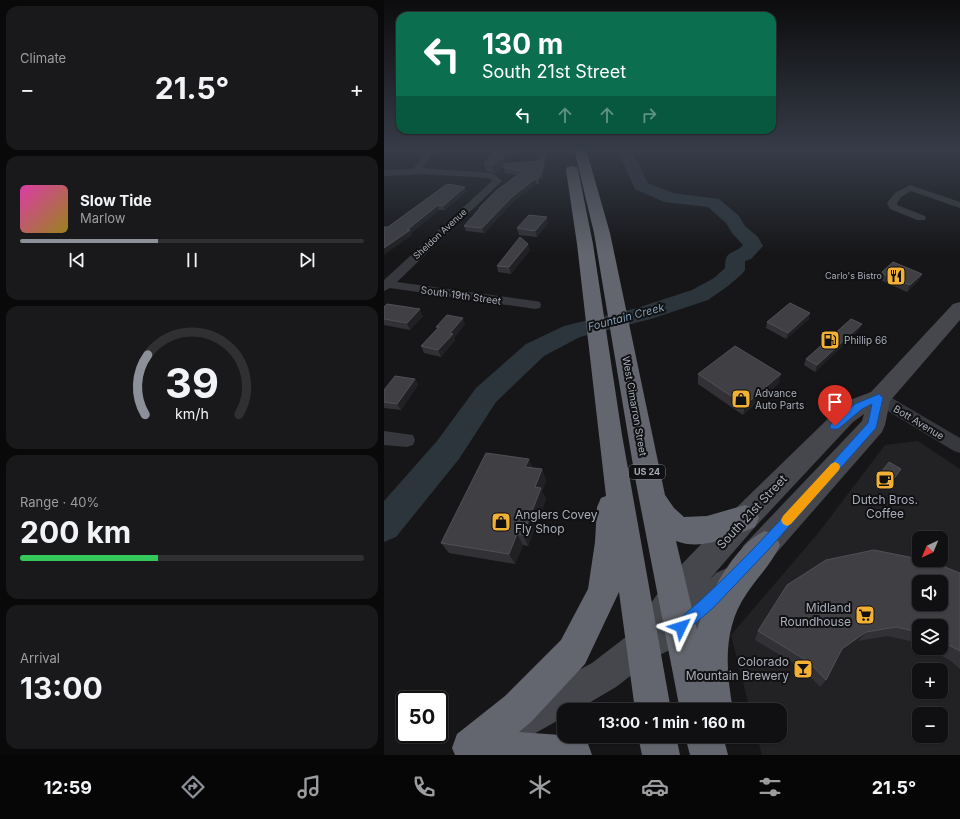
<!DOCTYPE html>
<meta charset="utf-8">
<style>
:root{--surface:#101012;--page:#19191b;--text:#f1f3f6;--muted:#9c9d9f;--line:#303032;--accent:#8c9099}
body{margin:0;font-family:Inter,sans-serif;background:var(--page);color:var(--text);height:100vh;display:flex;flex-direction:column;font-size:15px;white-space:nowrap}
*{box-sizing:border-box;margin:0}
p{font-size:13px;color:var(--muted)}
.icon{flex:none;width:22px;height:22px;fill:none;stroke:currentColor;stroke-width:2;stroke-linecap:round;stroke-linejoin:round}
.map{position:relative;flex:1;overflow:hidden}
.details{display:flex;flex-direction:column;gap:6px;padding:6px;background:#09090a;width:384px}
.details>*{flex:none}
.top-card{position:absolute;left:12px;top:12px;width:380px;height:122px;border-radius:12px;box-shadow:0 1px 3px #0004,0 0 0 1px var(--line);background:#0b6e4f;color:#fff;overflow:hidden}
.needle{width:26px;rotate:224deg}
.buttons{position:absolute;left:528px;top:531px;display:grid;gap:8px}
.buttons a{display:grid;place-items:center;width:36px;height:36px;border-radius:8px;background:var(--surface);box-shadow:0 1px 3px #0004,0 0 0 1px var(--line);font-size:20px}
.speed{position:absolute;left:12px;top:691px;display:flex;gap:8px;font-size:20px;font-weight:700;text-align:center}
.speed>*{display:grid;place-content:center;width:52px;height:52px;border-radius:50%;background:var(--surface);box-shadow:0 1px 3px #0004,0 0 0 1px var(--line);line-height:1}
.speed .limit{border:2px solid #111;border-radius:6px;background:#fff;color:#111}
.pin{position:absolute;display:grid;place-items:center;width:34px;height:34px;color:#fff;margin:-41px -17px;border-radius:50% 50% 50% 0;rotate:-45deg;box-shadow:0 0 4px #0007}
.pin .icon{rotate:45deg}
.me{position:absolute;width:44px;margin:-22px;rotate:49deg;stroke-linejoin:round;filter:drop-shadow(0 0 3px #0008)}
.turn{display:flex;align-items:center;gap:14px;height:84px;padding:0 20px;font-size:18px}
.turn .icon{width:52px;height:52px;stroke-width:2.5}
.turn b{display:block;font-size:28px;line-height:34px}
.lanes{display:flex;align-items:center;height:38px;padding:0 20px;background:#0003;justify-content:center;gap:20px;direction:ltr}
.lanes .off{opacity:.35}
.big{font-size:30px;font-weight:700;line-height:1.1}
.details .card{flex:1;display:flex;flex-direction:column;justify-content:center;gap:6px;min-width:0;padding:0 14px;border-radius:12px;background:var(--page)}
.details .dial{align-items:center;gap:0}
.dial svg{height:104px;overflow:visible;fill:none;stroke:var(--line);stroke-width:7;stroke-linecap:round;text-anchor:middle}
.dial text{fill:var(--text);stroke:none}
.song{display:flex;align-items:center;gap:12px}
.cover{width:48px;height:48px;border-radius:6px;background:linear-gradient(135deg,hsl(320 70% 55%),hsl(50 70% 35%))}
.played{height:4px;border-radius:2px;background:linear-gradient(90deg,var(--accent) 40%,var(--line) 40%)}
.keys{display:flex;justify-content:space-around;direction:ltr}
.heat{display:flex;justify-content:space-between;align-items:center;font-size:22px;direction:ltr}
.charge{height:6px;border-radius:3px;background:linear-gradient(90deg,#34c759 40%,var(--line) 0)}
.trip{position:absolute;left:173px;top:703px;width:230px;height:40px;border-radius:12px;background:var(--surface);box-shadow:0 1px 3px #0004,0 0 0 1px var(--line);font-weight:700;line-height:40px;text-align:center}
.menu{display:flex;height:64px;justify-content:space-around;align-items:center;background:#060607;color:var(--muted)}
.menu .icon{width:28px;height:28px}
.menu .current{color:var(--accent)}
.menu b{font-size:18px;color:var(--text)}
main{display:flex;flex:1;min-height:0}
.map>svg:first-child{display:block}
</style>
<main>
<section class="details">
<div class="card"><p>Climate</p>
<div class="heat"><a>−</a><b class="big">21.5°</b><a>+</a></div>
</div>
<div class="card">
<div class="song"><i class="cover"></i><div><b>Slow Tide</b><p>Marlow</p></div></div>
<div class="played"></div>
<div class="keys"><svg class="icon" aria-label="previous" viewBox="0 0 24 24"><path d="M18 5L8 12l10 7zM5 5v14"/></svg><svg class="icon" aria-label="pause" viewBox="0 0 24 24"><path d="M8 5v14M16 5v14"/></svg><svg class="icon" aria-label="next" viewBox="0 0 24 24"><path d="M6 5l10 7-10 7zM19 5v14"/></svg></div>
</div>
<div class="card dial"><svg viewBox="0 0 100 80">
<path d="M14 69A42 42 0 1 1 86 69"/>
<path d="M14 69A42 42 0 0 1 16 23" stroke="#8c9099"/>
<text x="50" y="56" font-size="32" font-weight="700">39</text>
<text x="50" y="72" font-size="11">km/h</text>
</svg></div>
<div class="card"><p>Range · 40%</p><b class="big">200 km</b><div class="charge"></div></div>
<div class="card"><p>Arrival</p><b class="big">13:00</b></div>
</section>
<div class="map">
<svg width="576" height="755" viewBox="0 0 576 755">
<rect width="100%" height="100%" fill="#161618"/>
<path fill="#222225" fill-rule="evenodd" d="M534,441L576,469V755H378L373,736H396V710H366L347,635L435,532L501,445ZM535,538H557V560H535ZM535,582H557V604H535ZM535,626H557V648H535ZM535,670H557V692H535ZM535,714H557V736H535Z"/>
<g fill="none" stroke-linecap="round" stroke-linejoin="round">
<path fill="#2c353c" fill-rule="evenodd" d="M233,149H247L264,183L289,193L335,199L355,216L361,226L374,237L379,246L367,259L361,261V270L358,274L344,286L324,300L267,319L196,337L160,356L112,402L75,459L12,537L0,542V501L53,441L92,388L142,344L180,326L253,308L308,290L330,278L341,268C341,249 348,256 359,245L348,233L342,223L324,207L280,202L251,189Z"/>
<g fill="#37383d" fill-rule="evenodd">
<path d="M45,149H53L38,168L107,173L110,174L118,181L13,282L151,301L156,302L157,305L156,308L151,309L6,288L0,291V280L108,181L105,178L40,174L0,176V170L29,169Z"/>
<path d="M526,185L576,202V208L527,191L517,197L513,203V205L541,216L542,218L541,220H533L506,209L503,203L511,193Z"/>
<path d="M495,392L501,394L576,438V453L570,451L489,402L487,398L489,394Z"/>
<path d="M0,431L29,435L31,440L29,445L23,447L0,445Z"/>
</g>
<path fill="#45474d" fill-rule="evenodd" d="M576,302V320L506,401L501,425L498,432L381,566L370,571L359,566L355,556L359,546L478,421L480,414L469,422L371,527L325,580L332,573L343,568L354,573L359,584L354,595L336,614L309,639L271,657L232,687L193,710H180V717L148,735L135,741L122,735L116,722L122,709L208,663L247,633L278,587L299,563L351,509L453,410L466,400L487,392L569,304Z"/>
<g fill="#63666e" fill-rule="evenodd">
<path d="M190,149H202L226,233L281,495L290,508L300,517L323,516L361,505L371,509L375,518L371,527C346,537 318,551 292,541L313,630C321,600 352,542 381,531L391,535L396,545C388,563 374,577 363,593C338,629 342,670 349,710H296L252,483L210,233Z"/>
<path d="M188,166L193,167L194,170L209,244L238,435L287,710H251L235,592L201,664L147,722L135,732L190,736L203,741L208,755H71L68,748L73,734L121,696L177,640L204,589L211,542L213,507L217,498L222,496L193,244L182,170L183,167Z"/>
<path d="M254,736H292L296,755H258Z"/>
<path d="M301,736H339L344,755H306Z"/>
</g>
</g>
<g fill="#323236">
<path d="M112,149H138L132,156L123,163L152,161L162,158L158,179L156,178L155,184H152L130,201L100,233L82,231L80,226L95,209V208L134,175L121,173L120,166L111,173L102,171L100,163Z"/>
<path d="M83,191L61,210H55L27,233L28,235L4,227Z"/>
<path d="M164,223L153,237L135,235L133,228Z"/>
<path d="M146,250L127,274L114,272L113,266Z"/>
<path d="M497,273L538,274L535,280L523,292L494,279Z"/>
<path d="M0,307L39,316L26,330L0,325Z"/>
<path d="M426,313L425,319L402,339L382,328L383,322Z"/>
<path d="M81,324L70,338L71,340L57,357L40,353L37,346L53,329L52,327Z"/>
<path d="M475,330L431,372L420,365L422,359Z"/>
<path d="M314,374L395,383L359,415L314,384Z"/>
<path d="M31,379L34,385L17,410L0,408V390Z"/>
<path d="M149,468L158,469L162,481L158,491L162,499L144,546L139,545L131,564L65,553L57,543Z"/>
<path d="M515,472L504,487L492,479L494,476Z"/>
<path d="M576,573V669L567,661L544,648H557V626H535V643L503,636L474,641L455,654L442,680L436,687L419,669L371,640L374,631Z"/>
</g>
<g fill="#212124">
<path d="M0,149H3L0,153Z"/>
<path d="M130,149H138L132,156L111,173L109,165Z"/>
<path d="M162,153V158L158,179L157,174Z"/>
<path d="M155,174L156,178L155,184L154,179Z"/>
<path d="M151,179L152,184L130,201L100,233L98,228L129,196Z"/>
<path d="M81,187L83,191L61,210L59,206Z"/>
<path d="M54,205L55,210L27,233L28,235L0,255V248Z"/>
<path d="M163,217L164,223L153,237L151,231Z"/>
<path d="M144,244L146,250L127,274L125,267Z"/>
<path d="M538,274L535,280L523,292L526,285Z"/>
<path d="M36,309L39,316L26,330L23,323Z"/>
<path d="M426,313L425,319L402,339L404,333Z"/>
<path d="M79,318L81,324L70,338L71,340L57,357L54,350L66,333Z"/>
<path d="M478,324L475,330L431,372L433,365Z"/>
<path d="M397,374L395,383L359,415L361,405Z"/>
<path d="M31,379L34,385L17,410L13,404Z"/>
<path d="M145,459L150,470L141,467Z"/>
<path d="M158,469L162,481L158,491L162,499L144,546L139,535L151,487Z"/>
<path d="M133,534L139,545L131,564L125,554Z"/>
<path d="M482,632L474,641L451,657L458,649Z"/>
</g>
<g fill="#3f3f44" stroke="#4f5156" fill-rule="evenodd">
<path d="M112,149H130L109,165L100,163Z"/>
<path d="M162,153L157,174H155L154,179H151L129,196L98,228L80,226L96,208H95L113,190L139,171L120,168V164L152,161Z"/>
<path d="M63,184L81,187L59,206L54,205L23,230H26L0,248V227H4Z"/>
<path d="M145,215L163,217L151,231L133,228Z"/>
<path d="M136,237L144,244L125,267L113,266Z"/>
<path d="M509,262L538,274L526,285L497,273Z"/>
<path d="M406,303L426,313L404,333L383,322Z"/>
<path d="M3,304L36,309L23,323L0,319V307Z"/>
<path d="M63,315L79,318L66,333L69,334L54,350L37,346L55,327H52Z"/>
<path d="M467,319L478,324L433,365L422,359Z"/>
<path d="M351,346L397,374L361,405L314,374Z"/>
<path d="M11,376L31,379L13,404L0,402V390Z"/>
<path d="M102,453L145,459L141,467L158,469L151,487L157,488L139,535L133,534L125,554L57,543Z"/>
<path d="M505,462L517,469L506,484L494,476Z"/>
<path d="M490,550L535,559V560L546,561L576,573V651L557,641V626H535V632L512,627L482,632L458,649L442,680L425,662L374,631L403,585L442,560ZM535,582H557V604H535Z"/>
</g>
<linearGradient id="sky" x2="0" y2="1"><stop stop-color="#0c0c0d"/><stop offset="0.59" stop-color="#363c48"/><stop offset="1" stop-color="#363c48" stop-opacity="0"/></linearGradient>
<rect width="576" height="254" fill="url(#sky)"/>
<path fill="#1a73e8" stroke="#114b97" d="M495,394L499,398L492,428L385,549L329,608L301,632L297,634L292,632L290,627L292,622C362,563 422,491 484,423L488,404L478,409L454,429H447L446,426L447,424L471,404Z"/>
<path fill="#f59e0b" d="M451,462L455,464L456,467L455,470L407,524L403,526L399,524L397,520L399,516L447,464Z"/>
<defs>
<symbol id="restaurant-square" viewBox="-11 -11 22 22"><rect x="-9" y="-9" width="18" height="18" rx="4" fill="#f2b134" stroke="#111113"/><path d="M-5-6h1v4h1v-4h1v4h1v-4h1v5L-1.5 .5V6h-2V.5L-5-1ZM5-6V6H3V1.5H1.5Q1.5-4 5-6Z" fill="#111"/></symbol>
<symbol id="fuel-square" viewBox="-11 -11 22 22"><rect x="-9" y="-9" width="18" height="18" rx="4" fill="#f2b134" stroke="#111113"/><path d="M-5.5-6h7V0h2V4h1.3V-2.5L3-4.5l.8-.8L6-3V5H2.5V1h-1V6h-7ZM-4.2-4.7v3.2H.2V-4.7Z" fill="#111"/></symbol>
<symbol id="shop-square" viewBox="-11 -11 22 22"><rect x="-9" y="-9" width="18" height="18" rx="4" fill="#f2b134" stroke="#111113"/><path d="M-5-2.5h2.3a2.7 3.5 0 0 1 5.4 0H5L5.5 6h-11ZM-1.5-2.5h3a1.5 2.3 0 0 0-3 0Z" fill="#111"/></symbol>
<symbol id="cafe-square" viewBox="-11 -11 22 22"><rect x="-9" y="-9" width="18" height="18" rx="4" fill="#f2b134" stroke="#111113"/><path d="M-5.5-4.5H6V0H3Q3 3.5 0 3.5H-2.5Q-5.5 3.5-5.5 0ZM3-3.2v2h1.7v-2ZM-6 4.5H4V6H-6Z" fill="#111"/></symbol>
<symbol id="supermarket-square" viewBox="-11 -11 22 22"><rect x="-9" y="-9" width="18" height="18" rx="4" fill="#f2b134" stroke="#111113"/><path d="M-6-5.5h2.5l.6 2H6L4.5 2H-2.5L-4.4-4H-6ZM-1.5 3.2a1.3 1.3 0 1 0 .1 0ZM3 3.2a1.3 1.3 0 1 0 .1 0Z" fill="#111"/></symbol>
<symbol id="bar-square" viewBox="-11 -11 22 22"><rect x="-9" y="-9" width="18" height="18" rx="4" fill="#f2b134" stroke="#111113"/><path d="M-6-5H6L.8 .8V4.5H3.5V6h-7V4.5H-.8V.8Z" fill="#111"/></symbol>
</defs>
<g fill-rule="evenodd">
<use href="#restaurant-square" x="501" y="265" width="22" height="22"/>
<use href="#fuel-square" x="435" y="329" width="22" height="22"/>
<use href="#shop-square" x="346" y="388" width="22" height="22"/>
<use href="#cafe-square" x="490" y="469" width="22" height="22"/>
<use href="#shop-square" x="106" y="511" width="22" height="22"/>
<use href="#supermarket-square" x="470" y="604" width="22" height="22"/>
<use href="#bar-square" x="408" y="658" width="22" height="22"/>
</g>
<g text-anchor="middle" stroke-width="4" stroke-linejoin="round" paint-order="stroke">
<g font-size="9" fill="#a8adb8" stroke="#111113">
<text transform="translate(56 234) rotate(-43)" y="3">Sheldon Avenue</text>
</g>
<g font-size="9" fill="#a8adb8" stroke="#111113" text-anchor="end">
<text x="498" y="279">Carlo's Bistro</text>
</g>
<rect fill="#111113" stroke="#7b7e86" stroke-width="1" x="245" y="465" width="36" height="14" rx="3"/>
<g font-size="9" font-weight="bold" fill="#a8adb8">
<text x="263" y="475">US 24</text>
</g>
<g font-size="10" fill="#a8adb8" stroke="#111113">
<text transform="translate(77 295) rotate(8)" y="4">South 19th Street</text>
<text transform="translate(251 406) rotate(80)" y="4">West Cimarron Street</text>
<text transform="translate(535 422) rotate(31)" y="4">Bott Avenue</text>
</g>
<g font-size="10" fill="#a8adb8" stroke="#111113" text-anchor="start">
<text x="460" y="344">Phillip 66</text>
<text x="371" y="397">Advance<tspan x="371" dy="12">Auto Parts</tspan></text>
</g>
<g font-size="11" font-style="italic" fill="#7f9bb3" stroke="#111113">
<text transform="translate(242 317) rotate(-15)" y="4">Fountain Creek</text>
</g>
<g font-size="12" fill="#a8adb8" stroke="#111113" text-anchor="end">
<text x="501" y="504" text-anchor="middle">Dutch Bros.<tspan x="501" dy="14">Coffee</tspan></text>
<text x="131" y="519" text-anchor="start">Anglers Covey<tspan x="131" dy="14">Fly Shop</tspan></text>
<text x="467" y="612">Midland<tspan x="467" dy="14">Roundhouse</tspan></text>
<text x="405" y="666">Colorado<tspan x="405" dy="14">Mountain Brewery</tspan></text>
</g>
<g font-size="12" fill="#a8adb8" stroke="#111113">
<text transform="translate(368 512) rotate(-47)" y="4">South 21st Street</text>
</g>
</g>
</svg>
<div class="buttons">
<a><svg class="needle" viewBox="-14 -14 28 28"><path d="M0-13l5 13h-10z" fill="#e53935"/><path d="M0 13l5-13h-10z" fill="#9c9d9f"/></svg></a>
<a><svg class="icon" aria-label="sound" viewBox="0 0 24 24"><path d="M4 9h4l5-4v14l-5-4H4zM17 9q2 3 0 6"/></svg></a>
<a><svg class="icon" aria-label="layers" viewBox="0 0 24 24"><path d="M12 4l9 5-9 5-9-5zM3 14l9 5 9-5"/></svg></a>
<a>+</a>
<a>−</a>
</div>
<div class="speed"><div class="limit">50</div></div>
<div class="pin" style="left:451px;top:426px;background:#d93025"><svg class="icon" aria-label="arrive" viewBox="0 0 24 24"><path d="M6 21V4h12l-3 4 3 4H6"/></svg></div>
<svg class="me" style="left:297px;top:627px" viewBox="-20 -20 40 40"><path d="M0-17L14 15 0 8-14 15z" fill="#1a73e8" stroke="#fff" stroke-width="4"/></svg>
<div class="trip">13:00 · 1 min · 160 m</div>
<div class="top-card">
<div class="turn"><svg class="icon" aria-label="left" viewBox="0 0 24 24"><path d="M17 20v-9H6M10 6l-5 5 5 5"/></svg><div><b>130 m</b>South 21st Street</div></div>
<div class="lanes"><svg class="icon" aria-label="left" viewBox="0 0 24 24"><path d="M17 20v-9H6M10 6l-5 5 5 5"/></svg><svg class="icon off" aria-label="ahead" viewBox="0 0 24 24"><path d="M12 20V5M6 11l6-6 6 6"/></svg><svg class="icon off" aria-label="ahead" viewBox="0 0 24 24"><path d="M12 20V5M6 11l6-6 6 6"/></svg><svg class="icon off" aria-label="right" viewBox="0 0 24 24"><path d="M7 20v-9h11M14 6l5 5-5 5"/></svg></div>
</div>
</div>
</main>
<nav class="menu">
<b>12:59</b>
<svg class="icon current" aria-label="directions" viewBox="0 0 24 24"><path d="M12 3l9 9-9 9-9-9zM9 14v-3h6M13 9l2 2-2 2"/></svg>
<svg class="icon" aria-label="music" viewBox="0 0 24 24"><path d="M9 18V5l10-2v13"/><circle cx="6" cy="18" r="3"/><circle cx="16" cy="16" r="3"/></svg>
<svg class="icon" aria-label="phone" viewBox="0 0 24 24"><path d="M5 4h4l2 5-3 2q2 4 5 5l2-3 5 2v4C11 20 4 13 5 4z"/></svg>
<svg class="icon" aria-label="climate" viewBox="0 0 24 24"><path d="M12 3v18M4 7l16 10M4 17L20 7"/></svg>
<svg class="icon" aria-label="car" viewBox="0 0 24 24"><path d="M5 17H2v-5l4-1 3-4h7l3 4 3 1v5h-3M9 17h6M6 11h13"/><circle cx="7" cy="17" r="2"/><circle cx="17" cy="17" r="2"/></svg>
<svg class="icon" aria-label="filters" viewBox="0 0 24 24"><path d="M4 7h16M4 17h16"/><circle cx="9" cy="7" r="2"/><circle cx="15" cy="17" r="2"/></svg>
<b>21.5°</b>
</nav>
